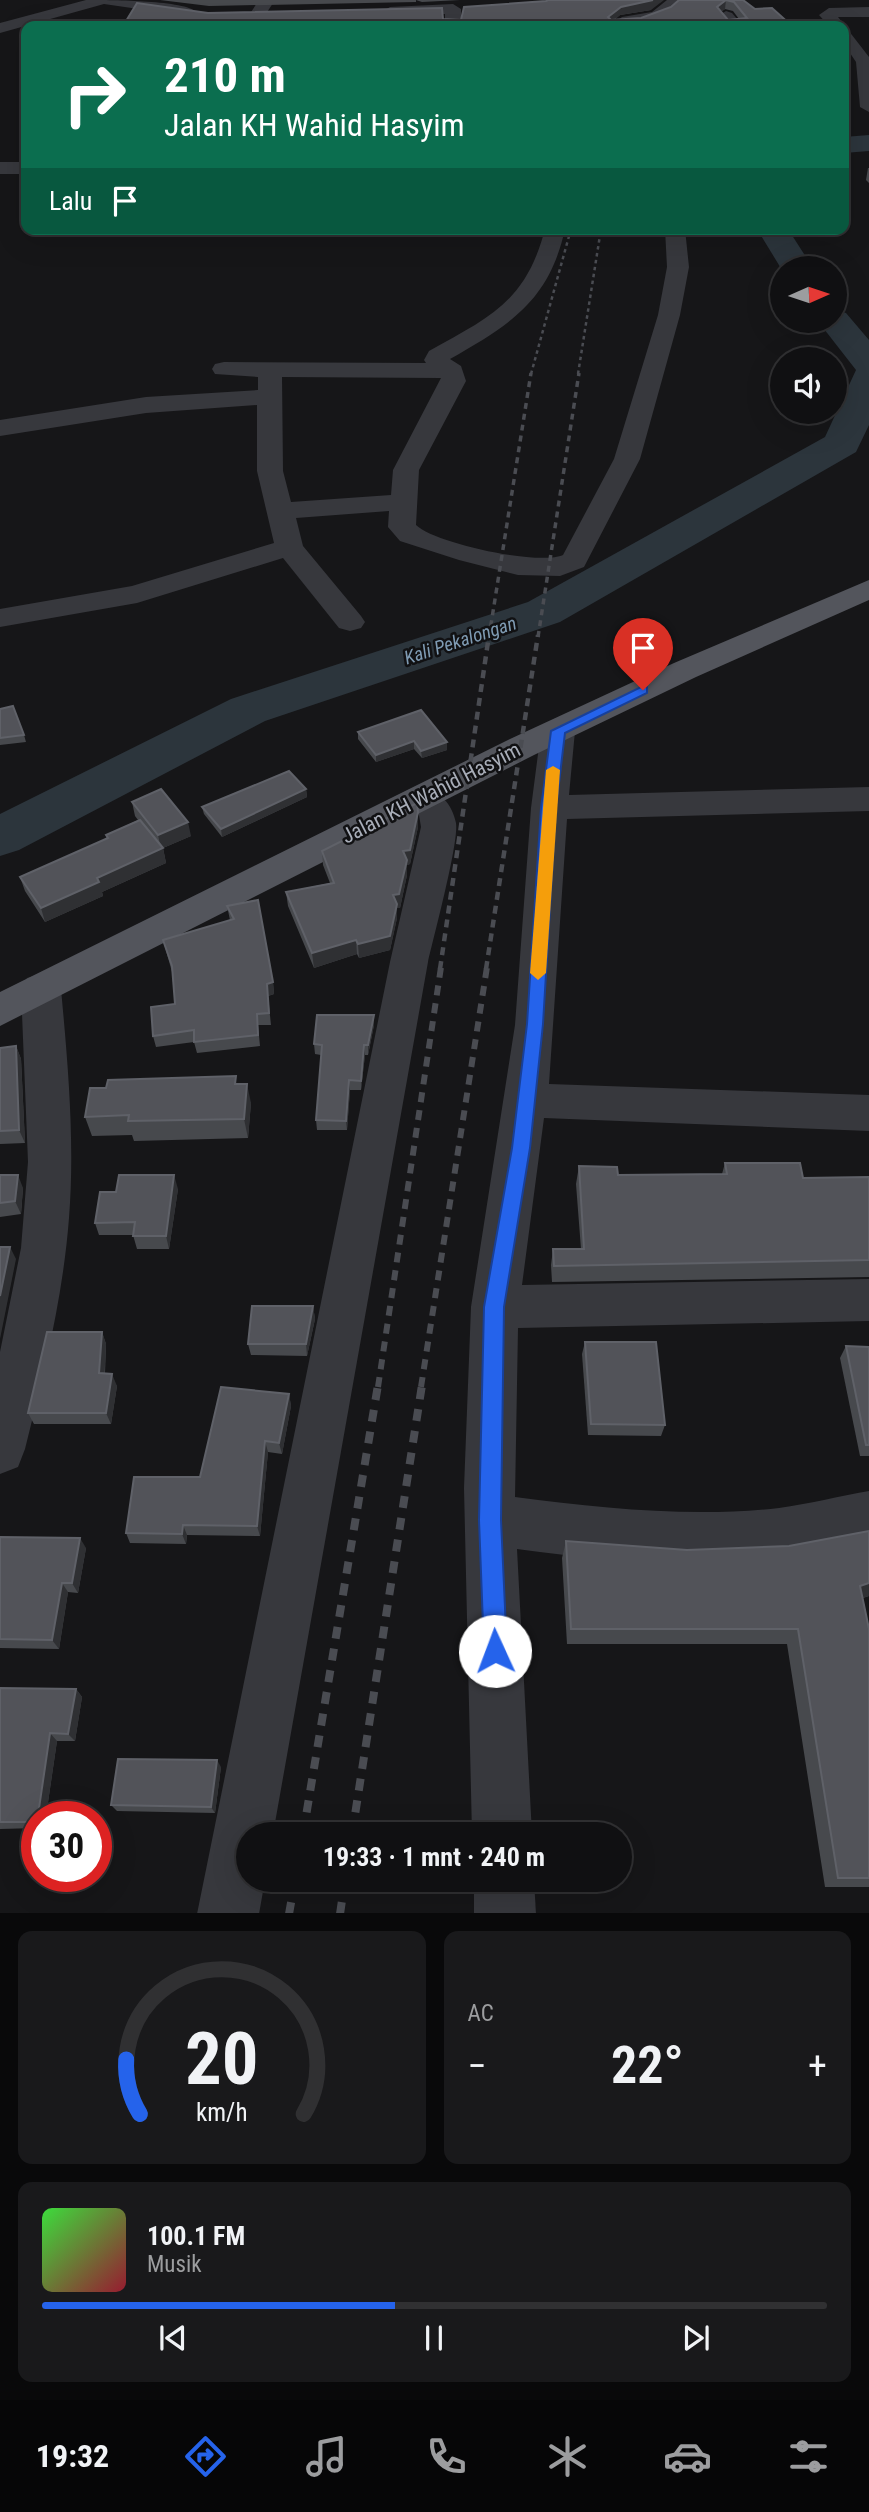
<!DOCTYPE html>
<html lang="id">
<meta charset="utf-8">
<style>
:root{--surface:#101012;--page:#19191b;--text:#f1f3f6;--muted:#9c9d9f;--line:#303032;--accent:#2563eb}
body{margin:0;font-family:"Roboto Condensed",sans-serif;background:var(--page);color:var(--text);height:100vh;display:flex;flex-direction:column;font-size:26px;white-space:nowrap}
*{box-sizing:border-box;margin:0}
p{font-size:23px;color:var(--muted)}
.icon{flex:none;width:38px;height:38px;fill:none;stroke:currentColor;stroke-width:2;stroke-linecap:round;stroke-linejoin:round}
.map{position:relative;height:1913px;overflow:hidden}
.drawer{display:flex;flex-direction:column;gap:18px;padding:18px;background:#09090a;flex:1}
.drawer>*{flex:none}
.top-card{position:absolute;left:21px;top:21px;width:828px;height:214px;border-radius:14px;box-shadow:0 7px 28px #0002,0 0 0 2px var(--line);background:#0b6e4f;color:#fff;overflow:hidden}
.needle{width:46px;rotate:87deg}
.controls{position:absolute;left:770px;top:256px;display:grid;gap:14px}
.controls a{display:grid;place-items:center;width:77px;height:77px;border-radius:50%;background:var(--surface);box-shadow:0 7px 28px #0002,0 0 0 2px var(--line);font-size:35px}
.speed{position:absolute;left:21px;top:1801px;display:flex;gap:14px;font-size:35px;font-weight:700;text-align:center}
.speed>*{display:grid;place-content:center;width:91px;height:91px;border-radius:50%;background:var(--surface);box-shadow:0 7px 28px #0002,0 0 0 2px var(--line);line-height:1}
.speed .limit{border:10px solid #d22;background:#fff;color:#111}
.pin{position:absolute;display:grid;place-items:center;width:60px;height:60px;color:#fff;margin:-72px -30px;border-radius:50% 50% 50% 0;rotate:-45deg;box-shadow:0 0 7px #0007}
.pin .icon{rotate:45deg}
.me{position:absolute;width:77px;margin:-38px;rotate:358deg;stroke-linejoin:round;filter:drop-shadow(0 0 5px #0008)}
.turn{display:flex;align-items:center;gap:24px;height:147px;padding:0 28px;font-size:32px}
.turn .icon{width:91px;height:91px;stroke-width:2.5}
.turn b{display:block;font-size:49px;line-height:60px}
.then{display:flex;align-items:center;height:66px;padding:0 28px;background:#0003;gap:14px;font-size:26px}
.big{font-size:52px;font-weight:700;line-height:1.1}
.drawer .tile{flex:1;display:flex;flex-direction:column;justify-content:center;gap:10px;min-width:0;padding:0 24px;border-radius:14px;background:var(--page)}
.drawer .dial{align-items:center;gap:0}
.dial svg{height:182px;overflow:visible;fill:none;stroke:var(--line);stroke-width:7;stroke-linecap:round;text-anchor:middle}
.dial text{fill:var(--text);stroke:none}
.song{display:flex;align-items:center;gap:21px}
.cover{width:84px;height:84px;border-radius:10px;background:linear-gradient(135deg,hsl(120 70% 55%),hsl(350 70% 35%))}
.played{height:7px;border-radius:4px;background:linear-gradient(90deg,var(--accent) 45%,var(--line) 45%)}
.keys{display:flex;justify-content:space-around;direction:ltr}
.heat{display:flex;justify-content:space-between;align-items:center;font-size:38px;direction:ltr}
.drawer .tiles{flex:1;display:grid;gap:18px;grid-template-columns:1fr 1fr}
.tile:last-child{grid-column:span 2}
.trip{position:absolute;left:236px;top:1822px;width:396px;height:70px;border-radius:35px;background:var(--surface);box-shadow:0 7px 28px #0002,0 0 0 2px var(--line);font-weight:700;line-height:70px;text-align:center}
.tabs{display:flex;height:112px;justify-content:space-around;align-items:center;background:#060607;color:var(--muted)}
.tabs .icon{width:49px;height:49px}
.tabs .current{color:var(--accent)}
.tabs b{font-size:32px;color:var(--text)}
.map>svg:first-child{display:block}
</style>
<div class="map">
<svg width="869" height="1914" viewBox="0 0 869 1914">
<rect width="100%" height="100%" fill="#161618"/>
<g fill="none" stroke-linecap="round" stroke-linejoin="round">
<g fill="#2c353c" fill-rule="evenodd">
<path d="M869,135V151L844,153V137Z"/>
<path d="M757,229H788L813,268H782V270Z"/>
<path d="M835,310L846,313L869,340V425L856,452L560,622L265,721L19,850L0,856V814L231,699L528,602L825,437L856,370L817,320H835Z"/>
</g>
<g fill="#37383d" fill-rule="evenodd">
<path d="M86,0C107,0 181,0 195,11L187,16L104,4L0,33V23Z"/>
<path d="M259,0H275L258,26H242Z"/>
<path d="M667,0H684C665,22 637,27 610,26L622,17L652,12Z"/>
<path d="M453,4L461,9V26H445V14L390,17L382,12L390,7Z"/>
<path d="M869,7V17H838L869,57V112L860,107L856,62L844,44V26H829L819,15L829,8Z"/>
<path d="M726,11L732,13L743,26H727L718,16Z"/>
<rect x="0" y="162" width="26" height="12"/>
<path d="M545,229H565C549,301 511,324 450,359L461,366L466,381L419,470L416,525C434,543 538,566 563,555L614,459L658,315L667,267L665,229H685L689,267L680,315L640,459L584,567L560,576L518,575L459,560L400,541L388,527L389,511L296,518L303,546L361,616L365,622L361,628L350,631L339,628L283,558L137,603L0,627V609L132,586L274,543L257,471V405L146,413L0,436V420L146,397L258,390V377L215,374L212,369L215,364L224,362L426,363L424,360L429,351C490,317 526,302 545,229ZM282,377L441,378L393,470L391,495L291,502L283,471Z"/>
<path d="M558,720L570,723L575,731L569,795L869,787V811L567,819L549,1084L869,1095V1131L544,1118L522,1285L869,1279V1321L518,1328L515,1497C602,1508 691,1518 779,1508C809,1504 839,1496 869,1491V1543C839,1548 809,1557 779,1560C692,1571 603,1560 517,1549L532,1834H472L464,1488L471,1307L515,1025L531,808L541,731L546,723Z"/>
<path d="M421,786C440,792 452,803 456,823C459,842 434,936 428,962L273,1834H248V1880H265L259,1914H197L390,962L421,827L419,815L404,798L409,790Z"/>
<path d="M41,974L55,978L61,989C68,1065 75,1142 69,1218C63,1297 44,1373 25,1449L18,1467L0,1474V1352L21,1248L28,1162L21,989L27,978Z"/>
<path d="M474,1880H534L536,1914H474Z"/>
</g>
<path fill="#53555c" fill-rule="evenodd" d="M869,580V600L696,677L534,755L0,1026V992L510,739L674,663Z"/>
<g stroke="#4a4c52" stroke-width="2.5" stroke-dasharray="3.5 3.5" stroke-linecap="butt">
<path d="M531,374L571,229"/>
<path d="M578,374L601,229"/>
</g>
<g stroke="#4a4c52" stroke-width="3.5" stroke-dasharray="6 5" stroke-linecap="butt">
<path d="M489,637L531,373"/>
<path d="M538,637L579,373"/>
</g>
<g stroke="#4a4c52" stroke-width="4.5" stroke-dasharray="8 6" stroke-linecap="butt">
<path d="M440,969L489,635"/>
<path d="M486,969L538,635"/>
</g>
<g stroke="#4a4c52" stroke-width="6" stroke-dasharray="10 8" stroke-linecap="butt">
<path d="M378,1387L441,967"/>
<path d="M421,1387L487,967"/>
</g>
<g stroke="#4a4c52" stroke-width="8" stroke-dasharray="12 10" stroke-linecap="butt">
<path d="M303,1834L378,1385"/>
<path d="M352,1834L422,1385"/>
<path d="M289,1914L295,1880"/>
<path d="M340,1914L345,1880"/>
</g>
</g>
<g fill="#47494d" fill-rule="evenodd">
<path d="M160,0H416V2L209,6Z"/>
<path d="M416,0H460L422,2Z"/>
<path d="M679,0H743L755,9L792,26H123L208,13L461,20L546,1L651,10L620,15L614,20L641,18L671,7ZM725,9L733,11L739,19L728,20L721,12Z"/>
<path d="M868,168H869V183L866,180Z"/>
<path d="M0,709L24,735L26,742L0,745Z"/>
<path d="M421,710L447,750L422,758L414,749L376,762L358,739V732Z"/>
<path d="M306,789L307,797L222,837L204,814L202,807Z"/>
<path d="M132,802L191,836L163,848L166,863L102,892L103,896L45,922L25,891L20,877L107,839L106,835L138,820L135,816Z"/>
<path d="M418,812V827L410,864L407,865V875L400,908H397V918L390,950L359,958L357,954L314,968L288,906L286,892L330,883L323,865L322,851Z"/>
<path d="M227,906L273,982L274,994L268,996L271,1025H258L260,1046L197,1053L194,1042L156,1047L153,1036L175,1004L172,972L163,940L230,920Z"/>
<path d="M374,1025L368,1055H365L361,1090H350L347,1130H317L316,1120L321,1055L315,1054L314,1044Z"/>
<path d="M16,1046L21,1059L25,1143L0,1144V1048Z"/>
<path d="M237,1084L251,1103L248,1138L134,1141L132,1135L92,1136L85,1117Z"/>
<path d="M725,1163L803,1178L869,1177V1277L552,1282L551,1265L553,1249H581L576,1184L579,1166L618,1175L722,1174Z"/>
<path d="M0,1175L23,1188L21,1214L0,1217Z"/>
<path d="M178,1189L169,1249H137L133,1235H99L95,1223L116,1192Z"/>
<path d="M313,1306L315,1319L307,1356L251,1355L248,1344Z"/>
<path d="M102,1332L106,1344L105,1373L117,1386L111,1424H34L28,1413Z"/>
<path d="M585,1342L665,1425L661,1436L588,1435L582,1354Z"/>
<path d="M846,1346L869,1347V1456H860L840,1358Z"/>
<path d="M289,1394L291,1406L282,1454L268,1452L260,1536L187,1535L186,1544L130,1543L126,1533L200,1477Z"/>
<path d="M869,1531V1596L863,1598L869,1629V1887H825L787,1644H567L562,1558L566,1541L687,1550L789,1546Z"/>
<path d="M0,1537L86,1548L78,1593L68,1592L59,1649L0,1648Z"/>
<path d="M0,1688L76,1689L82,1697L75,1741H57L46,1816H37V1828L0,1829Z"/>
<path d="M221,1767L215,1813L117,1811L111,1805Z"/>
</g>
<g fill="#2f3033">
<path d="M653,0H664L651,10L620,15L607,26L608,17L621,7Z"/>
<path d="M726,0L725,9L715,16L717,7Z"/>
<path d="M414,741V749L376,762V755Z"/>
<path d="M447,742V750L422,758L421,751Z"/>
<path d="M306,789L307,797L222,837L221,829Z"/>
<path d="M418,812V827L410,864L407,865V875L400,908H397V918L390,950L359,958L358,944L393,895L403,851Z"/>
<path d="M188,822L191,836L163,848L166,863L102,892L103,896L45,922L41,908L97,878L161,849L158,835Z"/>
<path d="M356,940L357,954L314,968L312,953Z"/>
<path d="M273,982L274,994L268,996L271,1025L267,984Z"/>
<path d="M374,1015V1025L368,1055V1045Z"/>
<path d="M364,1045L365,1055L361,1090V1081Z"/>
<path d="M16,1046L21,1059L25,1143L19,1130Z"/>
<path d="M349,1080L350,1090L347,1130L346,1121Z"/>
<path d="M247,1084L251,1103L248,1138L244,1119Z"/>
<path d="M18,1175L23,1188L21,1214L15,1201Z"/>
<path d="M174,1175L178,1189L169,1249L166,1236Z"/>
<path d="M10,1247L16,1259L0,1339V1296Z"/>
<path d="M313,1306L315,1319L307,1356L306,1344Z"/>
<path d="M102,1332L106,1344L104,1384L99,1373Z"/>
<path d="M112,1374L117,1386L111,1424L106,1413Z"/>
<path d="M289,1394L291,1406L282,1454L279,1443Z"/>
<path d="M265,1441L268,1452L260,1536L257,1526Z"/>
<path d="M183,1525L187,1535L186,1544L182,1534Z"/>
<path d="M80,1538L86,1548L78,1593L72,1583Z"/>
<path d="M62,1583L68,1592L59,1649L52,1640Z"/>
<path d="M869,1583V1596L848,1602L860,1586Z"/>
<path d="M76,1689L82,1697L75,1741L68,1734Z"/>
<path d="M50,1733L57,1741L46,1816H38Z"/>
<path d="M217,1760L221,1767L215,1813L211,1807Z"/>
</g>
<g fill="#525359" stroke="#5f6168" stroke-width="2" fill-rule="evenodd">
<path d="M548,0H653L621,7L608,17L611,20L641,18L671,7L679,0H743L755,9L772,8L792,26H123L137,3L208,13L442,8L443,19L461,20L464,7L546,1ZM726,0L734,2L747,18L728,20L717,7Z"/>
<path d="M13,706L24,735L0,738V709Z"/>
<path d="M421,710L447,742L421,751L414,741L376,755L358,732Z"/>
<path d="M289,771L306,789L221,829L202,807Z"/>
<path d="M161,789L188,822L158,835L132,802Z"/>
<path d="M417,803L418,812L410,850L403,851L407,860L399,894L393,895L397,904L390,936L358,944L356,940L312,953L286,892L334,883L322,851Z"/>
<path d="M140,820L163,848L97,878L99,882L41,908L20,877L108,838L106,835Z"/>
<path d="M258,900L273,982L267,984L269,1013L257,1014L258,1035L194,1042V1030L153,1036L151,1007L175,1004L172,966L163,940L234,919L227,906Z"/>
<path d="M317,1015H374L368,1045H364L361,1081L349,1080L346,1121L316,1120L322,1045L314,1044Z"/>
<path d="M16,1046L19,1130L0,1131V1048Z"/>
<path d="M236,1076L235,1084H247L244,1119L128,1121L129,1115L85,1117L90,1088H106L108,1080Z"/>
<path d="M725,1163H800L803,1178L869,1177V1260L554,1266L553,1249H584L579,1166L617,1167L618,1175L727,1174Z"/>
<path d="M0,1175H18L15,1201L0,1203Z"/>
<path d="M119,1175H174L166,1236H133L135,1222L95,1223L100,1192H116Z"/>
<path d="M0,1247H10L0,1296Z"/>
<path d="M252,1306H313L306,1344H248Z"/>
<path d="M47,1332H102L99,1373L112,1374L106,1413H28Z"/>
<path d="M585,1342H656L665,1425L591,1424Z"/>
<path d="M846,1346L869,1347V1445H866Z"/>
<path d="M221,1387L289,1394L279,1443L265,1441L257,1526L183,1525L182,1534L126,1533L134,1477H200Z"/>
<path d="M869,1531V1583L860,1586L869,1629V1878H838L798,1629H571L566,1541L687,1550L789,1546Z"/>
<path d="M0,1537L80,1538L72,1583H62L52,1640L0,1639Z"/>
<path d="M0,1688L76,1689L68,1734L50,1733L37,1822H0Z"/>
<path d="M118,1759L217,1760L211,1807L111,1805Z"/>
</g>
<path fill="#2563eb" stroke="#184099" stroke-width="2" d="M643,686L647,687V693L565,733L556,808L543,1024L530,1148L504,1307L501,1520L507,1651L503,1659L495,1662L487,1659L484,1651L479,1520L484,1307L512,1148L527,1024L541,808L551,731Z"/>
<path fill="#f59e0b" d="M553,766L560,770L546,973L538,980L530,973L546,770Z"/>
<g text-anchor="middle" stroke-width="5" stroke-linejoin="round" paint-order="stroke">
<g font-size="19" font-style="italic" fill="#7f9bb3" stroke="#111113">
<text transform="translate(460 640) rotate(-18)" y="7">Kali Pekalongan</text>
</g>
<g font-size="21" fill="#a8adb8" stroke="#111113">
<text transform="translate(431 793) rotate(-27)" y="7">Jalan KH Wahid Hasyim</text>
</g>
</g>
</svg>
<div class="controls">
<a><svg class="needle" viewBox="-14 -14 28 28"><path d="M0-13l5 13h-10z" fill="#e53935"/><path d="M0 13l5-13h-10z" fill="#9c9d9f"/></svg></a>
<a><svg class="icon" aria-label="sound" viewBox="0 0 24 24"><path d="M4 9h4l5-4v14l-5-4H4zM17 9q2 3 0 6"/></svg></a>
</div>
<div class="speed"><div class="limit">30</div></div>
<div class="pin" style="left:643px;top:690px;background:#d93025"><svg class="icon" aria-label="arrive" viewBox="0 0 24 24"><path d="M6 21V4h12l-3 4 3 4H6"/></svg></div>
<svg class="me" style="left:495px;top:1651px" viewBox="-20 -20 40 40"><circle r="19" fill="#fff"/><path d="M0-13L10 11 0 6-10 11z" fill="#2563eb"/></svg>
<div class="trip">19:33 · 1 mnt · 240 m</div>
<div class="top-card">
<div class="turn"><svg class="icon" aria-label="right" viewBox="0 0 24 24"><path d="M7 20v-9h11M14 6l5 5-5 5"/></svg><div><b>210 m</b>Jalan KH Wahid Hasyim</div></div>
<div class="then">Lalu<svg class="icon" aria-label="arrive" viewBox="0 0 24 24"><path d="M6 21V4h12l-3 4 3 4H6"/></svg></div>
</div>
</div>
<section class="drawer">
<div class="tiles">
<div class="tile dial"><svg viewBox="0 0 100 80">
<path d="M14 69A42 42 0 1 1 86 69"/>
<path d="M14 69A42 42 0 0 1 8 45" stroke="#2563eb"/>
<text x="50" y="56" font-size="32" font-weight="700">20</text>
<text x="50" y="72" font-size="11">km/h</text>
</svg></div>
<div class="tile"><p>AC</p>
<div class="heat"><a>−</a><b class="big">22°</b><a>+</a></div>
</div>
<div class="tile">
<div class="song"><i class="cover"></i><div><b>100.1 FM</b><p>Musik</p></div></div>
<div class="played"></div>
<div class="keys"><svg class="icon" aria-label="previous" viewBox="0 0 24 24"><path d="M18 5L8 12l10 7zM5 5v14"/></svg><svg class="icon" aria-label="pause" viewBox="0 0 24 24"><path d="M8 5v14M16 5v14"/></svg><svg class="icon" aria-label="next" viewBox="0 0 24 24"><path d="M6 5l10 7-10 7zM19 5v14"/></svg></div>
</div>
</div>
</section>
<nav class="tabs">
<b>19:32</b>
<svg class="icon current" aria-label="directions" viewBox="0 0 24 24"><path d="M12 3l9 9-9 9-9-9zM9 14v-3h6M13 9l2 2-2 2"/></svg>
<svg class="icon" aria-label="music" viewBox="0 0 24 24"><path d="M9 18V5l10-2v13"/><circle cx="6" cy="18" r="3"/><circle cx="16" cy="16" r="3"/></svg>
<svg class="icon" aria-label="phone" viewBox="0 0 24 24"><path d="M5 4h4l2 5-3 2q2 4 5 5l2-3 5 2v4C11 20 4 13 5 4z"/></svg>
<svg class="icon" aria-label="climate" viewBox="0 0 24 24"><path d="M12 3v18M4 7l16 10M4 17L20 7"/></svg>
<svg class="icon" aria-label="car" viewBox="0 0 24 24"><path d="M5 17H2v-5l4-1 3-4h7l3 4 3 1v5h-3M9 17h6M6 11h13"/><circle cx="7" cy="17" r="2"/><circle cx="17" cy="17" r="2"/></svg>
<svg class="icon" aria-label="filters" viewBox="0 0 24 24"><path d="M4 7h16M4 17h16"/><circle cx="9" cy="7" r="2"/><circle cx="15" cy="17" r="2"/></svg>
</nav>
